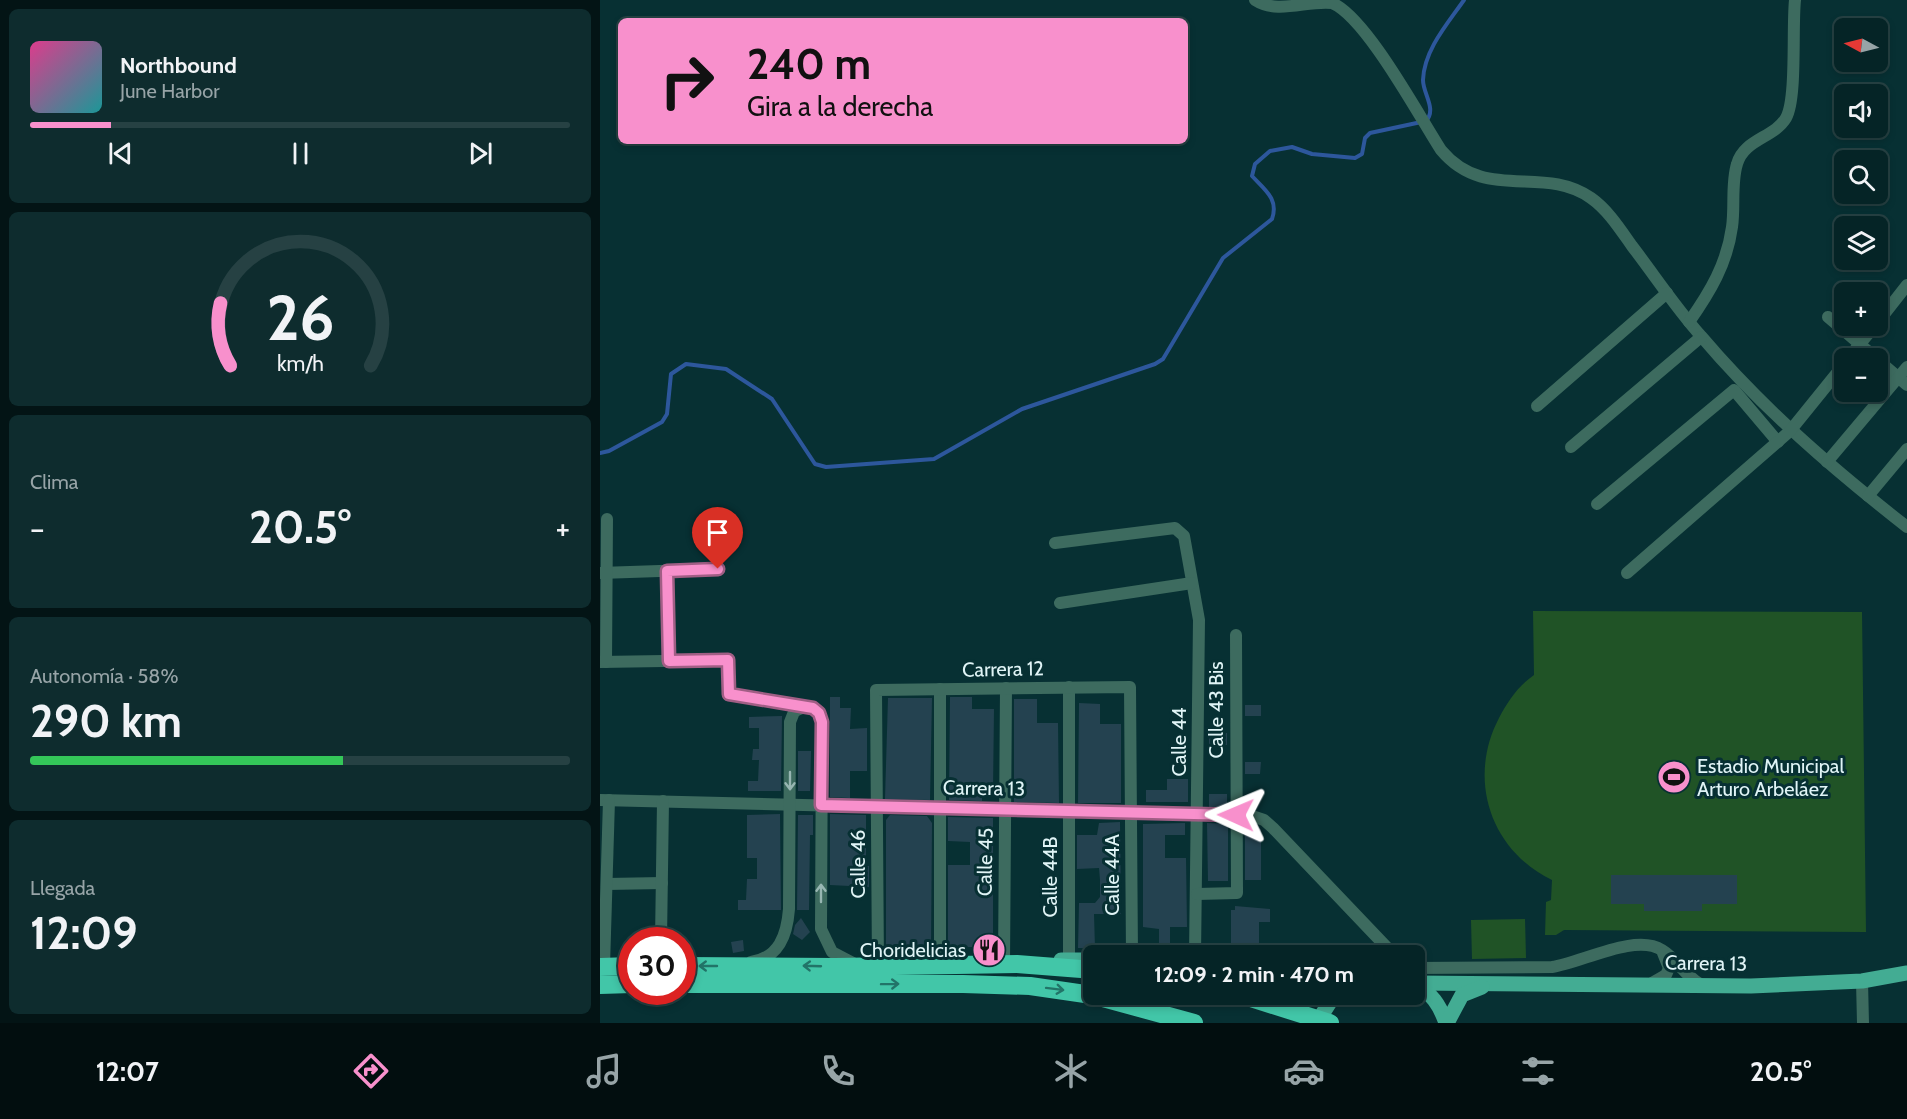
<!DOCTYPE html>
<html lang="es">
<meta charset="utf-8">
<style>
:root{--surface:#052426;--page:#0e2c2e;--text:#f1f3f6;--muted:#97a4a7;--line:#264143;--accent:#f890cc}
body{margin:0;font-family:Cabin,sans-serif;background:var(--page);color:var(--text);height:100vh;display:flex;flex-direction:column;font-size:22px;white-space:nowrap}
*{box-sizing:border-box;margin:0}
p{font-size:20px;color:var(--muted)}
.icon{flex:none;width:33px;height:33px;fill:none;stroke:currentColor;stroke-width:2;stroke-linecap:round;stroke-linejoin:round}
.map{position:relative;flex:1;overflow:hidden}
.panel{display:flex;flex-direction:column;gap:9px;padding:9px;background:#031415;width:600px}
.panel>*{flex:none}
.banner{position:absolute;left:18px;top:18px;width:570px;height:126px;border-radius:9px;box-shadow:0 3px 9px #0003,0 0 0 2px var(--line);background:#f890cc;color:#111;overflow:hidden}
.needle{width:39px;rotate:277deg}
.tools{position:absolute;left:1234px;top:18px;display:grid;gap:12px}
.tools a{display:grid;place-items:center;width:54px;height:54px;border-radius:9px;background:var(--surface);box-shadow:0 3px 9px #0003,0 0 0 2px var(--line);font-size:30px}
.speed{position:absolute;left:18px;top:927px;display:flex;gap:12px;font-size:30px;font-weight:700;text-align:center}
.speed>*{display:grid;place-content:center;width:78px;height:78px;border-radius:50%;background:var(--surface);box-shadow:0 3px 9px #0003,0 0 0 2px var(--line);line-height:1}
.speed .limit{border:9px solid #d22;background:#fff;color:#111}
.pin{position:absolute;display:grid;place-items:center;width:51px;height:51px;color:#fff;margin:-62px -26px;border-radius:50% 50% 50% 0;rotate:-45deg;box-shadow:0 0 6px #0007}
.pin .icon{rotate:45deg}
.me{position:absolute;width:66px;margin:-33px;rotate:271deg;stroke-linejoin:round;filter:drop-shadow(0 0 4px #0008)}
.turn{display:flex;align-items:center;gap:21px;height:126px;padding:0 30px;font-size:27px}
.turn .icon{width:78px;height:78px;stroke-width:2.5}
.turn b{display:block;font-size:42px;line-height:51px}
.big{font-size:45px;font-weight:700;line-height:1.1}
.panel .tile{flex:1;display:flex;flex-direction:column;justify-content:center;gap:9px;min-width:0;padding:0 21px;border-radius:9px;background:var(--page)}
.panel .dial{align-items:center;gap:0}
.dial svg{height:156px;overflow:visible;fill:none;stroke:var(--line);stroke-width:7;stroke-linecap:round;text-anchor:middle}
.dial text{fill:var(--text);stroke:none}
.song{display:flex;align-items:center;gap:18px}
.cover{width:72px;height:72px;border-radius:9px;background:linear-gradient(135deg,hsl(330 70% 55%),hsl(180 70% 35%))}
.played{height:6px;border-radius:3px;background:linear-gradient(90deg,var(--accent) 15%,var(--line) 15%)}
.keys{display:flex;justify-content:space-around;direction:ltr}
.heat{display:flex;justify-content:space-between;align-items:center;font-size:33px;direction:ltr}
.charge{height:9px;border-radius:4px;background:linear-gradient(90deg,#34c759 58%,var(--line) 0)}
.trip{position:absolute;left:483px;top:945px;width:342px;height:60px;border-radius:9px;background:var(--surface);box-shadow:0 3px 9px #0003,0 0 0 2px var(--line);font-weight:700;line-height:60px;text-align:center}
.tabs{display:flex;height:96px;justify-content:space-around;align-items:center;background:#020e0f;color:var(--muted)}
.tabs .icon{width:42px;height:42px}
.tabs .selected{color:var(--accent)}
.tabs b{font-size:27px;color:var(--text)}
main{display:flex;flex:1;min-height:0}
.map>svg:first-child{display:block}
</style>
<main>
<section class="panel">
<div class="tile">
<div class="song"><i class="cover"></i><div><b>Northbound</b><p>June Harbor</p></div></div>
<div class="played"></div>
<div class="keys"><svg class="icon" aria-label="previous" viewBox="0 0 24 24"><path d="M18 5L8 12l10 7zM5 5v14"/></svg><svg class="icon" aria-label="pause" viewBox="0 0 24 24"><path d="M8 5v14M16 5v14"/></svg><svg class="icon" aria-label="next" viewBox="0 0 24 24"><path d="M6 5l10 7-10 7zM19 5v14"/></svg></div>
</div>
<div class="tile dial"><svg viewBox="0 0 100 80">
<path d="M14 69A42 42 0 1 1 86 69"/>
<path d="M14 69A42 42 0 0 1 9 37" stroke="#f890cc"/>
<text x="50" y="56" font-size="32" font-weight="700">26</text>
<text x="50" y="72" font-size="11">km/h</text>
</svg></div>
<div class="tile"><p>Clima</p>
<div class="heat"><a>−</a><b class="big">20.5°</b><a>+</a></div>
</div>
<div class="tile"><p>Autonomía · 58%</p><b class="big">290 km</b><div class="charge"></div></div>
<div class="tile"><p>Llegada</p><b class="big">12:09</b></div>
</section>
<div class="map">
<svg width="1307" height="1023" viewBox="0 0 1307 1023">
<rect width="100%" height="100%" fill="#073033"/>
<g fill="#205326">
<path d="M933,611L1262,612L1266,932L964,930L956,935H945L946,902L951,900L952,880C890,850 867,779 899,718C908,701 918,686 934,675Z"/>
<path d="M925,919L926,958L872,959L871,920Z"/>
</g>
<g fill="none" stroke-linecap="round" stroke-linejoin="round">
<path stroke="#2d579c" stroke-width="4" d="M0,453L9,451L62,422L67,414L71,374L86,364L126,369L172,399L215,464L226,467L334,459L422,409L555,364L563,359L623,258L672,219C679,199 665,190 652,176L655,164L670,151L692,147L712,154L755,158L762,154L765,138L770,133L826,121C837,109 823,94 823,80C824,50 848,23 864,0"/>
</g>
<g fill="#244250">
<path d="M230,697H240V708H251L250,729L267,728V771H250V798L230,797Z"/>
<path d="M350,697H372V709H394L393,791H382V801L349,800Z"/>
<path d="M288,698H332L330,800L285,799Z"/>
<path d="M414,699H437V723H458L459,803L414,802Z"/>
<path d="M479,703L500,704V724H521V803H478Z"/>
<rect x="645" y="705" width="16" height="11"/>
<path d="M182,716L181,791H148V781H158L159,760H152L153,749H159V728H149V717Z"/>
<rect x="609" y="733" width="18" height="12"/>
<path d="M198,751H211L210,791H198Z"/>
<path d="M645,762H661L660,774H645Z"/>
<path d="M567,779H588V802H546V790H567Z"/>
<rect x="609" y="794" width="18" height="13"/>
<path d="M180,814L181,910H138V900H146L147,879H157V858H147V815Z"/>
<path d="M230,814L266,815V866H269V887L230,885Z"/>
<path d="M198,815H213V835H210L209,910H197Z"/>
<path d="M290,815L327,816L332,823L331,948L286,947V820Z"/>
<path d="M348,817L393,818V947H348V865H370V842L348,841Z"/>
<path d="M520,822L521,914H494L495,948H478L479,903H495L500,897V880L499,868L477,869V835H497L499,823Z"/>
<path d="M585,823V835H565V858H586L587,927H570V948H559V929L543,927V824Z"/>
<path d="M607,823L628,824V881H608Z"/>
<path d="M645,824L661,829V880H645Z"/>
<path d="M1011,875H1137V904H1102V911H1044V904H1011Z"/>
<path d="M635,906L670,909V922H659V943H631V910H635Z"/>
<path d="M201,918L210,932L202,940L193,934L195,925Z"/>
<path d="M143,940L144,951L133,953L131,942Z"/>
<path d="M669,945H733L732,956H668Z"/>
</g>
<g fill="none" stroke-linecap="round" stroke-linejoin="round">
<g stroke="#3d6b5f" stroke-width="12">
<path d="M655,0C678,15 707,0 732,3C766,17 819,116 841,150C885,203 943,164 991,198C1008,210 1020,229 1032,246C1055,276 1076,308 1101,336C1162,408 1233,469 1307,527"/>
<path d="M1228,317L1276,358"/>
<path d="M1089,322C1110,292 1127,264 1132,227C1135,207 1131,183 1137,164C1144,139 1174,138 1186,118C1197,99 1192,27 1195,0"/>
<path d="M1278,322L1307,285"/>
<path d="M1248,358L1275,326"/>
<path d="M1278,360L1307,385"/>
<path d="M937,406L1067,293"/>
<path d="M971,447L1101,337"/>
<path d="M1227,462L1307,367"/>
<path d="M1268,496L1307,449"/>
<path d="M997,504L1134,390L1178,442"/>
<path d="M455,543L575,528L584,536L599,620L595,956"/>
<path d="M67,571L69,661"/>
<path d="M0,573L119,569"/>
<path d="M1027,573L1190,431L1245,363"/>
<path d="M460,603L592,583"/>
<path d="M0,662L128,660L129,695L204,706"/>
<path d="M6,662L7,519"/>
<path d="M469,687V959"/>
<path d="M0,800L652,816L664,820L673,828L795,956"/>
<path d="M7,884L62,883"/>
<path d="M597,894L637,893L636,635"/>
<path d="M61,940L63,801"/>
<path d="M151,962C179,958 187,935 189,909L190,722L194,712C207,703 217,707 222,722L221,929L232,952L255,964"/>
<path d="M404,964L406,688"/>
<path d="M340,965V689"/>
<path d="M4,966L9,800"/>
<path d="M278,967L276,690L530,687L532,956"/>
<path d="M814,968L952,967C981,963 1035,933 1062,950C1077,959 1084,975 1100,984"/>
<path d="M1262,981L1263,1023"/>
<path d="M1052,983L1066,975L1069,968L1063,953"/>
</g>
<g stroke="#43ac93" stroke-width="15">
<path d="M461,960H494"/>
<path d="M814,983L1151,986L1262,981L1307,973"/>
<path d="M814,985C832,992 840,1006 846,1023"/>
<path d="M721,1023L723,1013L735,994"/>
<path d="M847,1023L862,995L882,987"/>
</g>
<g stroke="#42c6a8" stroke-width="18">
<path d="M82,966L235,967L417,964L494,970"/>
<path d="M0,967L32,966"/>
<path d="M82,984H363L430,986L492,995L594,1023"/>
<path d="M0,985L32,984"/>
<path d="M638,994L730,1023"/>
</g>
</g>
<defs><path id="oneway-shaft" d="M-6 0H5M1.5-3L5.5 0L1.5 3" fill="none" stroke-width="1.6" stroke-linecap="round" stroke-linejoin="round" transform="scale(1.5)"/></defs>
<g stroke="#97b6b2">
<use href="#oneway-shaft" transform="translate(190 781) rotate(90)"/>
<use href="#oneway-shaft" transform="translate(221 893) rotate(-90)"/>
</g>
<g stroke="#227468">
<use href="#oneway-shaft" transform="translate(108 966) rotate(180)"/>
<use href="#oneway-shaft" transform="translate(212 966) rotate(-178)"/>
<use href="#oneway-shaft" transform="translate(290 984) rotate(-1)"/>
<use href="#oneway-shaft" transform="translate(455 989) rotate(7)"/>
</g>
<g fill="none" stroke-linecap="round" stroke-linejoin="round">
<defs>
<path id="route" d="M118,569L67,571L69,661L128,660L129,694L213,708L219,713L222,722L221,805L636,815"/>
</defs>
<use href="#route" stroke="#a15e85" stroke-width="15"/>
<use href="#route" stroke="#f890cc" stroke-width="10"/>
</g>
<defs>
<symbol id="stadium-disc" viewBox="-11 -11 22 22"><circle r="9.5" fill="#f890cc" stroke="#073033"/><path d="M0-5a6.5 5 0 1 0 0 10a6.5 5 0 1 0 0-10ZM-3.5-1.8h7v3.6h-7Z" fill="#111"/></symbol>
<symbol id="restaurant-disc" viewBox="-11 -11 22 22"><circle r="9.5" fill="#f890cc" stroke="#073033"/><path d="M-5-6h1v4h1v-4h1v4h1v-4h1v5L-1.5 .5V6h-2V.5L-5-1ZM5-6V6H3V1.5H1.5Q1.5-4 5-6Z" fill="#111"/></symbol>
</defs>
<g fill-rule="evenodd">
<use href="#stadium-disc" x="1055" y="758" width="38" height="38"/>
<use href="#restaurant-disc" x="370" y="931" width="38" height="38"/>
</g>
<g text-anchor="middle" stroke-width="6" stroke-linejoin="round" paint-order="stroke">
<g font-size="20" fill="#e0f4f6" stroke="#073033">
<text transform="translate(403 669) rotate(-1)" y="7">Carrera 12</text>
<text transform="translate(616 710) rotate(-90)" y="7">Calle 43 Bis</text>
<text transform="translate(579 742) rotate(-90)" y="7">Calle 44</text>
<text transform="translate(384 788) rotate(1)" y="7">Carrera 13</text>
<text transform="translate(385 862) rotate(-89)" y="7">Calle 45</text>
<text transform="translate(258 864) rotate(-90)" y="7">Calle 46</text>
<text transform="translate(512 875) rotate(-90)" y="7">Calle 44A</text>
<text transform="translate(450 877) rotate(-90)" y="7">Calle 44B</text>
<text transform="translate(1106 963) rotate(1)" y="7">Carrera 13</text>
</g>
<g font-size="20" fill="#e0f4f6" stroke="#073033" text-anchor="start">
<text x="1097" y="773">Estadio Municipal<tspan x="1097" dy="23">Arturo Arbeláez</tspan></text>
<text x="366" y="957" text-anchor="end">Choridelicias</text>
</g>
</g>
</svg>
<div class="tools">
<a><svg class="needle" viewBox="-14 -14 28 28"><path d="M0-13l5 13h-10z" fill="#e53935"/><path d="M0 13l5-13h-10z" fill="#97a4a7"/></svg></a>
<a><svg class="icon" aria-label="sound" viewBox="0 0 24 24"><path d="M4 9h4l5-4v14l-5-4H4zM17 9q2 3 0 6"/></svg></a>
<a><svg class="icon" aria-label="search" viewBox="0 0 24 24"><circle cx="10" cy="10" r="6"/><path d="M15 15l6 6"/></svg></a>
<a><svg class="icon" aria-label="layers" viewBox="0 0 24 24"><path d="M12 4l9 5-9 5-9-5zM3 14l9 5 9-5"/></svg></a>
<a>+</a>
<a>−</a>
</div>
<div class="speed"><div class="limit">30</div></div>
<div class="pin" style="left:118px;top:569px;background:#d93025"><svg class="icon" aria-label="arrive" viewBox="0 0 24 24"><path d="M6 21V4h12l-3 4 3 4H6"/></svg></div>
<svg class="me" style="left:636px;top:815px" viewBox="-20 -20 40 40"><path d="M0-17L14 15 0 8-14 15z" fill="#f890cc" stroke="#fff" stroke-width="4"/></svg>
<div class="trip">12:09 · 2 min · 470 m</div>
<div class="banner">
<div class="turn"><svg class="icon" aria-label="right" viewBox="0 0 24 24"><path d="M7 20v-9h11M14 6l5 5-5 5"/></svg><div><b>240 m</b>Gira a la derecha</div></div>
</div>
</div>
</main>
<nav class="tabs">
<b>12:07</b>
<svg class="icon selected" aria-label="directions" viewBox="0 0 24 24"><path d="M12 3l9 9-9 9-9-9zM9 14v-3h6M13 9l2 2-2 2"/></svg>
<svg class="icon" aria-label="music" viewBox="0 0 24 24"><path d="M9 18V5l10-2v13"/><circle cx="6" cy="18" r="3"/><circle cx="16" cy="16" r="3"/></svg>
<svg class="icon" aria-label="phone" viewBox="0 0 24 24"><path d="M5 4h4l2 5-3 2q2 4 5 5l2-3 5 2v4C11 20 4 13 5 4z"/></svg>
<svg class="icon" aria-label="climate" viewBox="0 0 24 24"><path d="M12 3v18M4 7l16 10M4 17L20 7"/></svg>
<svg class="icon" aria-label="car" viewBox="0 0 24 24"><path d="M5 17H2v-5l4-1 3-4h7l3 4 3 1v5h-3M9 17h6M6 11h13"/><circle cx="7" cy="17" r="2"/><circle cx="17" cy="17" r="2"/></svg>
<svg class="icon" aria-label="filters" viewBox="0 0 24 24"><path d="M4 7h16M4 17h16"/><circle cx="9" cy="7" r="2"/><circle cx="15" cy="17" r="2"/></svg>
<b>20.5°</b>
</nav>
